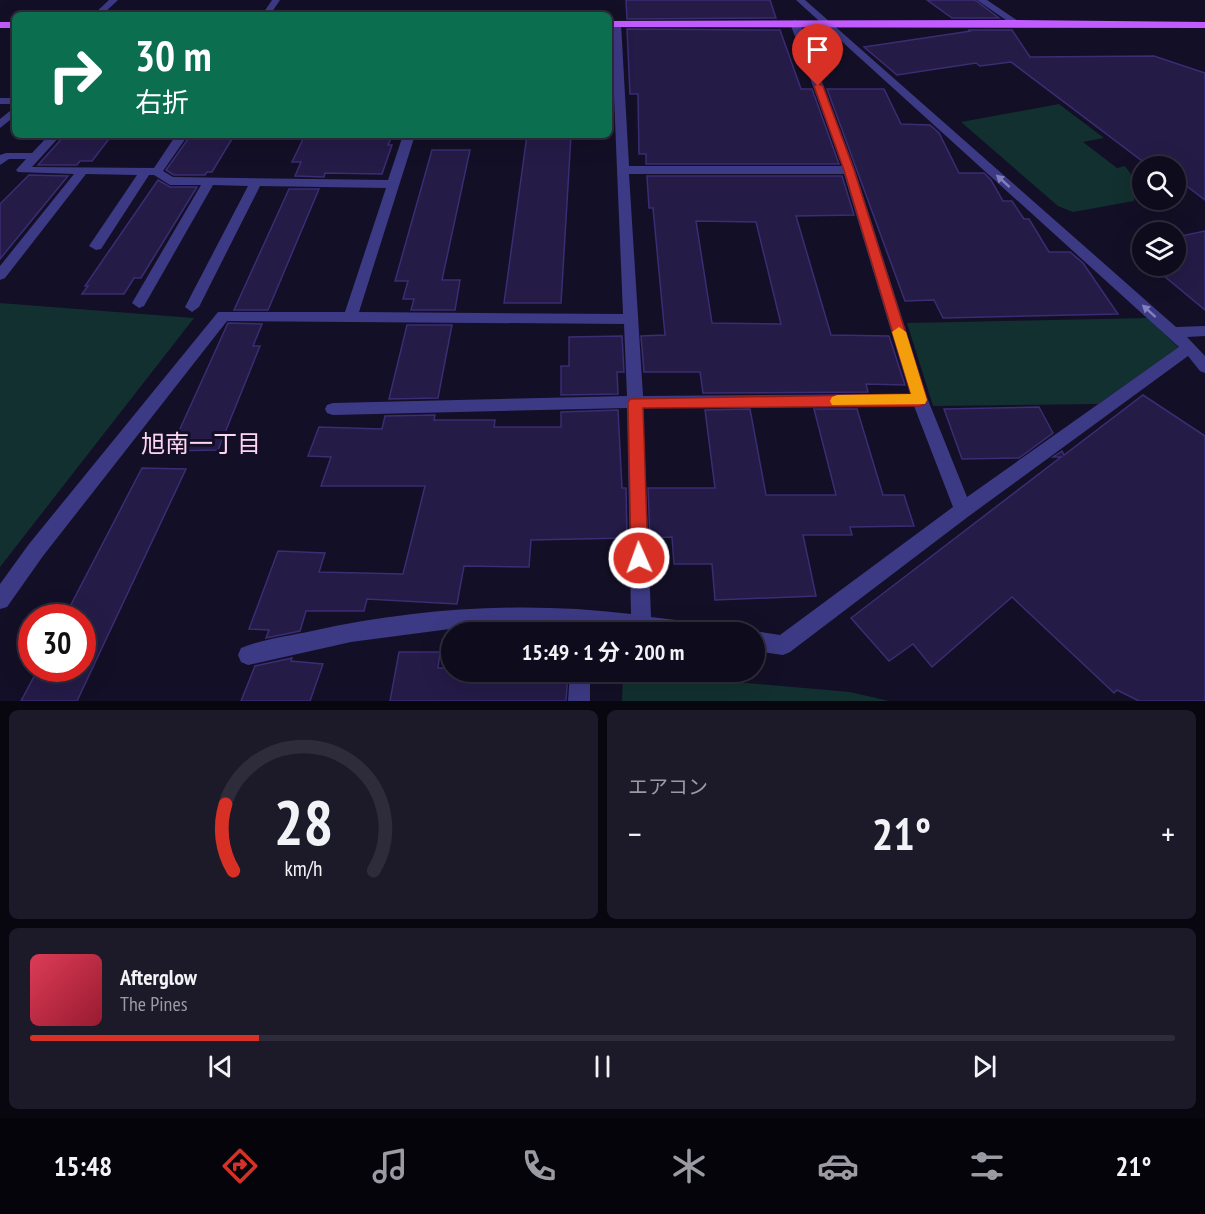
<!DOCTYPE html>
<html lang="ja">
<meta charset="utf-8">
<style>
:root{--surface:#0e0b1c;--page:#1c1929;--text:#f1f3f6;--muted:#9b9ba3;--line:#2e2b3b;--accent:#d93025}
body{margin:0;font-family:"PT Sans Narrow","Noto Sans JP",sans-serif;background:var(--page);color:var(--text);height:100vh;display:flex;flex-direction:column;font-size:22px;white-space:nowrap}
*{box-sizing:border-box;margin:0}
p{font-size:20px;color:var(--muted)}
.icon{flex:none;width:33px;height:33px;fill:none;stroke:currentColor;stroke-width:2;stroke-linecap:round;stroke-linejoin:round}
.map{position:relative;height:701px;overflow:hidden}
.panel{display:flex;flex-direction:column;gap:9px;padding:9px;background:#08060f;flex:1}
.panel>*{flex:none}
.guide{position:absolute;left:12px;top:12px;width:600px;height:126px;border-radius:9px;box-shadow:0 6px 24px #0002,0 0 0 2px var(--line);background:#0b6e4f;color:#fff;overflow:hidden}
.fabs{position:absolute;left:1132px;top:156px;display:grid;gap:12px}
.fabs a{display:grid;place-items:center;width:54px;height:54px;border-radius:50%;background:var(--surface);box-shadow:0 6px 24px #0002,0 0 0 2px var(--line);font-size:30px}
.speed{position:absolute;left:18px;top:604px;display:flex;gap:12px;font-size:30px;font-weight:700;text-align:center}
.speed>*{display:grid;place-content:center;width:78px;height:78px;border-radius:50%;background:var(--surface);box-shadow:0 6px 24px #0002,0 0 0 2px var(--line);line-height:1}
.speed .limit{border:9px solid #d22;background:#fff;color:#111}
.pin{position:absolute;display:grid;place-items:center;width:51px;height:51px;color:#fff;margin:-62px -26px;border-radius:50% 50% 50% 0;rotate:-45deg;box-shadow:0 0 6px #0007}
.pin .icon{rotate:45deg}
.me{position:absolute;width:66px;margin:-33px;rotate:358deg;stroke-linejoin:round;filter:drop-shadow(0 0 4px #0008)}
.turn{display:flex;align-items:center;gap:21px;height:126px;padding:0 24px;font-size:27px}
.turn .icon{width:78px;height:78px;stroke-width:2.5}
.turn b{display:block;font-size:42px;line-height:51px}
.big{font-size:45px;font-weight:700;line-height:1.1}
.panel .card{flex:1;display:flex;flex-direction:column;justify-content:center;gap:9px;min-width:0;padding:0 21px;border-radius:9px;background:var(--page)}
.panel .dial{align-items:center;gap:0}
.dial svg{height:156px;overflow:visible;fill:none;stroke:var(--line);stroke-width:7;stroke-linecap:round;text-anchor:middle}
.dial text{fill:var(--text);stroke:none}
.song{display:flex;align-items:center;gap:18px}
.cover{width:72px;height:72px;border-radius:9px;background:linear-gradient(135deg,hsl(350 70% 55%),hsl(350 70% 35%))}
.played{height:6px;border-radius:3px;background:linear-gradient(90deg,var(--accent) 20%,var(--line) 20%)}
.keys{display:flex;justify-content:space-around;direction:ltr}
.heat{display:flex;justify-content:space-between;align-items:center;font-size:33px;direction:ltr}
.panel .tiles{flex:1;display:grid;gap:9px;grid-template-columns:1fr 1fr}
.card:last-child{grid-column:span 2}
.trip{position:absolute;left:441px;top:622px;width:324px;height:60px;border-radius:30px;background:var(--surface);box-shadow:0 6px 24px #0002,0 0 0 2px var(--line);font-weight:700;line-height:60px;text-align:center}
.tabs{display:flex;height:96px;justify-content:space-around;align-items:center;background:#06040b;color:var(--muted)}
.tabs .icon{width:42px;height:42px}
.tabs .current{color:var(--accent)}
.tabs b{font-size:27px;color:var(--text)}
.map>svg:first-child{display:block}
</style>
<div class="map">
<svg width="1205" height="701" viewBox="0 0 1205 701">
<rect width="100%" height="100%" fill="#130f26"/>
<g fill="#12302f">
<path d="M1059,104L1104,138L1083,142L1117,168L1125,166L1135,180L1134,201L1073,212L1058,206L961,122Z"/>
<path d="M0,303L194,318L0,567Z"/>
<path d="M1148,318L1179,348L1098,404L933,406L907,323Z"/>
<path d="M623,672L850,692L889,701H622Z"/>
</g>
<g fill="#241b47" stroke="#3b2d73" stroke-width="1.5" fill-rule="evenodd">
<path d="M626,0H770L776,18L627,19Z"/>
<path d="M927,0H975L999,18H952Z"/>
<path d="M627,29L780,30L801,89H812L839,164H646V154H639L638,94H630Z"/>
<path d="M968,30H1012L1030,57L1154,56L1205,73V200L1176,178V166H1152L1141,160L1011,62L980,66L976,63L897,75L864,47L971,31Z"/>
<path d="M827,89H884L901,124L930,125L939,133L959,173H984L991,180L1003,201H1012L1024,219H1029L1049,252H1070L1083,263L1118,314L943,318L934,300L905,301Z"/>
<path d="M65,135H112L92,161H80L77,165H38Z"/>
<path d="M305,135L391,138L388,145H392L382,174L325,173L324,177L295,176L301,162H292Z"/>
<path d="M527,135H571L561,303H504Z"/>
<path d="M188,139H232L212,172H207L205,175H174L166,170Z"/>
<path d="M432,150H470L442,280H460L455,310H411L414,299H403L408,281H395Z"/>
<path d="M29,175L68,176L0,259V204Z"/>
<path d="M647,176H842L854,215L796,216L831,335L889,336L905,385L866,384L868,392L703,393L700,372H644L641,336L665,335L653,208H649ZM696,221L756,222L781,324L712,323Z"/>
<path d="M158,180L170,187H197L141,278H134L124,294H82L88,286H85Z"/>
<path d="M289,189H319L268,310H234Z"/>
<path d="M1205,231V310L1152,266H1176V237Z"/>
<path d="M228,323L262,324L253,346H260L218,450L170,451Z"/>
<path d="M407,325H452L438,398L389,399Z"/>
<path d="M622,336L624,372H617L618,394L561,395V366H569V337Z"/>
<path d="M1143,395L1205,436V701H1139L1117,690L1114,693L1012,597L932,667L913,644L889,661L851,618L1061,457H1053L1062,451L1064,455Z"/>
<path d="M1039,407L1053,433L1019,458L962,459L944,409Z"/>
<path d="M750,409L766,495H836L814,409H857L883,495H904L914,526L850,527L852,535H803L816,596L715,600L712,564H674L672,537L650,538L648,488H715L705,410Z"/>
<path d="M618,410L622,488H626L627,538L531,540L529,567L464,566L457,604L367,599L364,611H306L300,631L266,638L269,630L249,629L278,551L325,553L319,572L403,574L425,486H321L331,457L308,456L319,427L382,429L385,416L435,415L434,420H495L494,427H561V412Z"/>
<path d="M142,468L186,469L77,701H21L38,669H82V618H64Z"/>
<path d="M399,652H440L438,668H452V672H568L566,701H390Z"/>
<path d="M292,658L291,661L323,664L310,701H241L255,666Z"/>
</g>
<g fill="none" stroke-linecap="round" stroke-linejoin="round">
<g fill="#3d3a85" fill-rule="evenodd">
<path d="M109,0H118L102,15H93Z"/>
<path d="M272,0H280L270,15H262Z"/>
<path d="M796,0H805L1176,327L1205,326V336L1187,337L1205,356V373L1200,371L1188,356L969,516L790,652L783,655L754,651V633H749L754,631L780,635L953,507L914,406L643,408L651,617L700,623L707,626L710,633H624L582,628L465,627L351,642L248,665L241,662L238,655L241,648C263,639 289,636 312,631C417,608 524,601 631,614L627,408L333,415L327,413L325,409L327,405L333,403L627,396L624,324L227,321L43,556L7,607L0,609V584L29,544L218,312H345L386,188L260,186L199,307L192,312L185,307L248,186L213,185L144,306L139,308L132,303L201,185H170L154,175H149L101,249L96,250L89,246L137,175L86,174L5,278L0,280V266L74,174L18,172L16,170L26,159H9L0,165V155L6,153H32L49,135H61L32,167L154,168L176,135H188L163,171L173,177L388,180L403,135H415L359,312L623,314L611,24L616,21L621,24L629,166H842L790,23L795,20L800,23L855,170L928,400L967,497L1179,347ZM629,174H844L910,394L643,396Z"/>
<path d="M977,0H987L1021,23L1013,25Z"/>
<rect x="0" y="98" width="15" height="6"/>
<path d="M15,107V116L0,128V119Z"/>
<path d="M570,672H590V701H568Z"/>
</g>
<g fill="#c25bff" fill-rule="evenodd">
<path d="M1016,20L1205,22V28L609,27V21Z"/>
<rect x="0" y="22" width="15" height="6"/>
</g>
</g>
<defs><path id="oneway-solid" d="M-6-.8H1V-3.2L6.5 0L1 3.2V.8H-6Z" transform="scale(1.5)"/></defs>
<g fill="#837fbc">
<use href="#oneway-solid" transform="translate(1003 181) rotate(-138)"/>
<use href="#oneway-solid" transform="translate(1149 311) rotate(-138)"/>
</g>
<path fill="#d93025" stroke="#8d1f18" stroke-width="1.5" d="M818,83L823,86L854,170L927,400L925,404L920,406L643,408L648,558L645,564L639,566L633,564L631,558L628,403L630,399L911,394L844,170L814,86Z"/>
<path fill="#f59e0b" d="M899,327L906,332L927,400L925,404L832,405L830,401L832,397L837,395L911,394L892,332Z"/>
<g text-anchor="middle" stroke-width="6" stroke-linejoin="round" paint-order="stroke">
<g font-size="24" fill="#ffd6f0" stroke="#130f26">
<text x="201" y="452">旭南一丁目</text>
</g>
</g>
</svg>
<div class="fabs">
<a><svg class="icon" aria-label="search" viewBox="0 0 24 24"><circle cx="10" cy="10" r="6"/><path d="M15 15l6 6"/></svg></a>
<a><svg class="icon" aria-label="layers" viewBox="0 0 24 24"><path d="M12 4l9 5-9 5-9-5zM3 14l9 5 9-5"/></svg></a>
</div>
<div class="speed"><div class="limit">30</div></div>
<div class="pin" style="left:818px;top:86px;background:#d93025"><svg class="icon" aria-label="arrive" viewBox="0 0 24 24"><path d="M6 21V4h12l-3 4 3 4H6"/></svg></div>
<svg class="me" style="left:639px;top:558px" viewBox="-20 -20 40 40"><circle r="17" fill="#d93025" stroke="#fff" stroke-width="3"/><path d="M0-11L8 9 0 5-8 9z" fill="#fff"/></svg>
<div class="trip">15:49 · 1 分 · 200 m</div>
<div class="guide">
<div class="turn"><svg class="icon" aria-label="right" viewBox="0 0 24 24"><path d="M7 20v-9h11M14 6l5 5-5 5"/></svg><div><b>30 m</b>右折</div></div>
</div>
</div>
<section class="panel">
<div class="tiles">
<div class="card dial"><svg viewBox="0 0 100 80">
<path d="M14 69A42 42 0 1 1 86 69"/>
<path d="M14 69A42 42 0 0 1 10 35" stroke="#d93025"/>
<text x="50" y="56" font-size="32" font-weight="700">28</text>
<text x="50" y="72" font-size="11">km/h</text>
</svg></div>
<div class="card"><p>エアコン</p>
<div class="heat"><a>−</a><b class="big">21°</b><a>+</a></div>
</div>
<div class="card">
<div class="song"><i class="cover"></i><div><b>Afterglow</b><p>The Pines</p></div></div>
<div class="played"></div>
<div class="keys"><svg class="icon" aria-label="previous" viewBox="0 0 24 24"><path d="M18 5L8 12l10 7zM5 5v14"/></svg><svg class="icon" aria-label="pause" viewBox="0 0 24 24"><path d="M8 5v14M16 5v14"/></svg><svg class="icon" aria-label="next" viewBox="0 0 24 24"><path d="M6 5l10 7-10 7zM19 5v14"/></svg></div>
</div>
</div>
</section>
<nav class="tabs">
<b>15:48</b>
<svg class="icon current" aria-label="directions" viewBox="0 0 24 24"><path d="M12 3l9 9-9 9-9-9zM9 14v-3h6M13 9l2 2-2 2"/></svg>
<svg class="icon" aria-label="music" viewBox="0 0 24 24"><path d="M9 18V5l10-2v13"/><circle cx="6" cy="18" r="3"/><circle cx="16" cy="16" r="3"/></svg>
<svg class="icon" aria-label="phone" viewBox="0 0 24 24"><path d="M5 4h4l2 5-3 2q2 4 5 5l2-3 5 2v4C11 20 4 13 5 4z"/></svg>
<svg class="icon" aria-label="climate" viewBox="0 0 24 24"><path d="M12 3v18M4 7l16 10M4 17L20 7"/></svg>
<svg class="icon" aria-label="car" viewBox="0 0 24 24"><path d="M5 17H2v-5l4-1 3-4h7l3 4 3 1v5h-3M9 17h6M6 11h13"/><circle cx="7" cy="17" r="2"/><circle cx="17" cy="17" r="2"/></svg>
<svg class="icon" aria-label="filters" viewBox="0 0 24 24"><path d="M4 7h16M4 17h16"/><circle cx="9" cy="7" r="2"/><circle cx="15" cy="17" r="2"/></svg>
<b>21°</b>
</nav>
